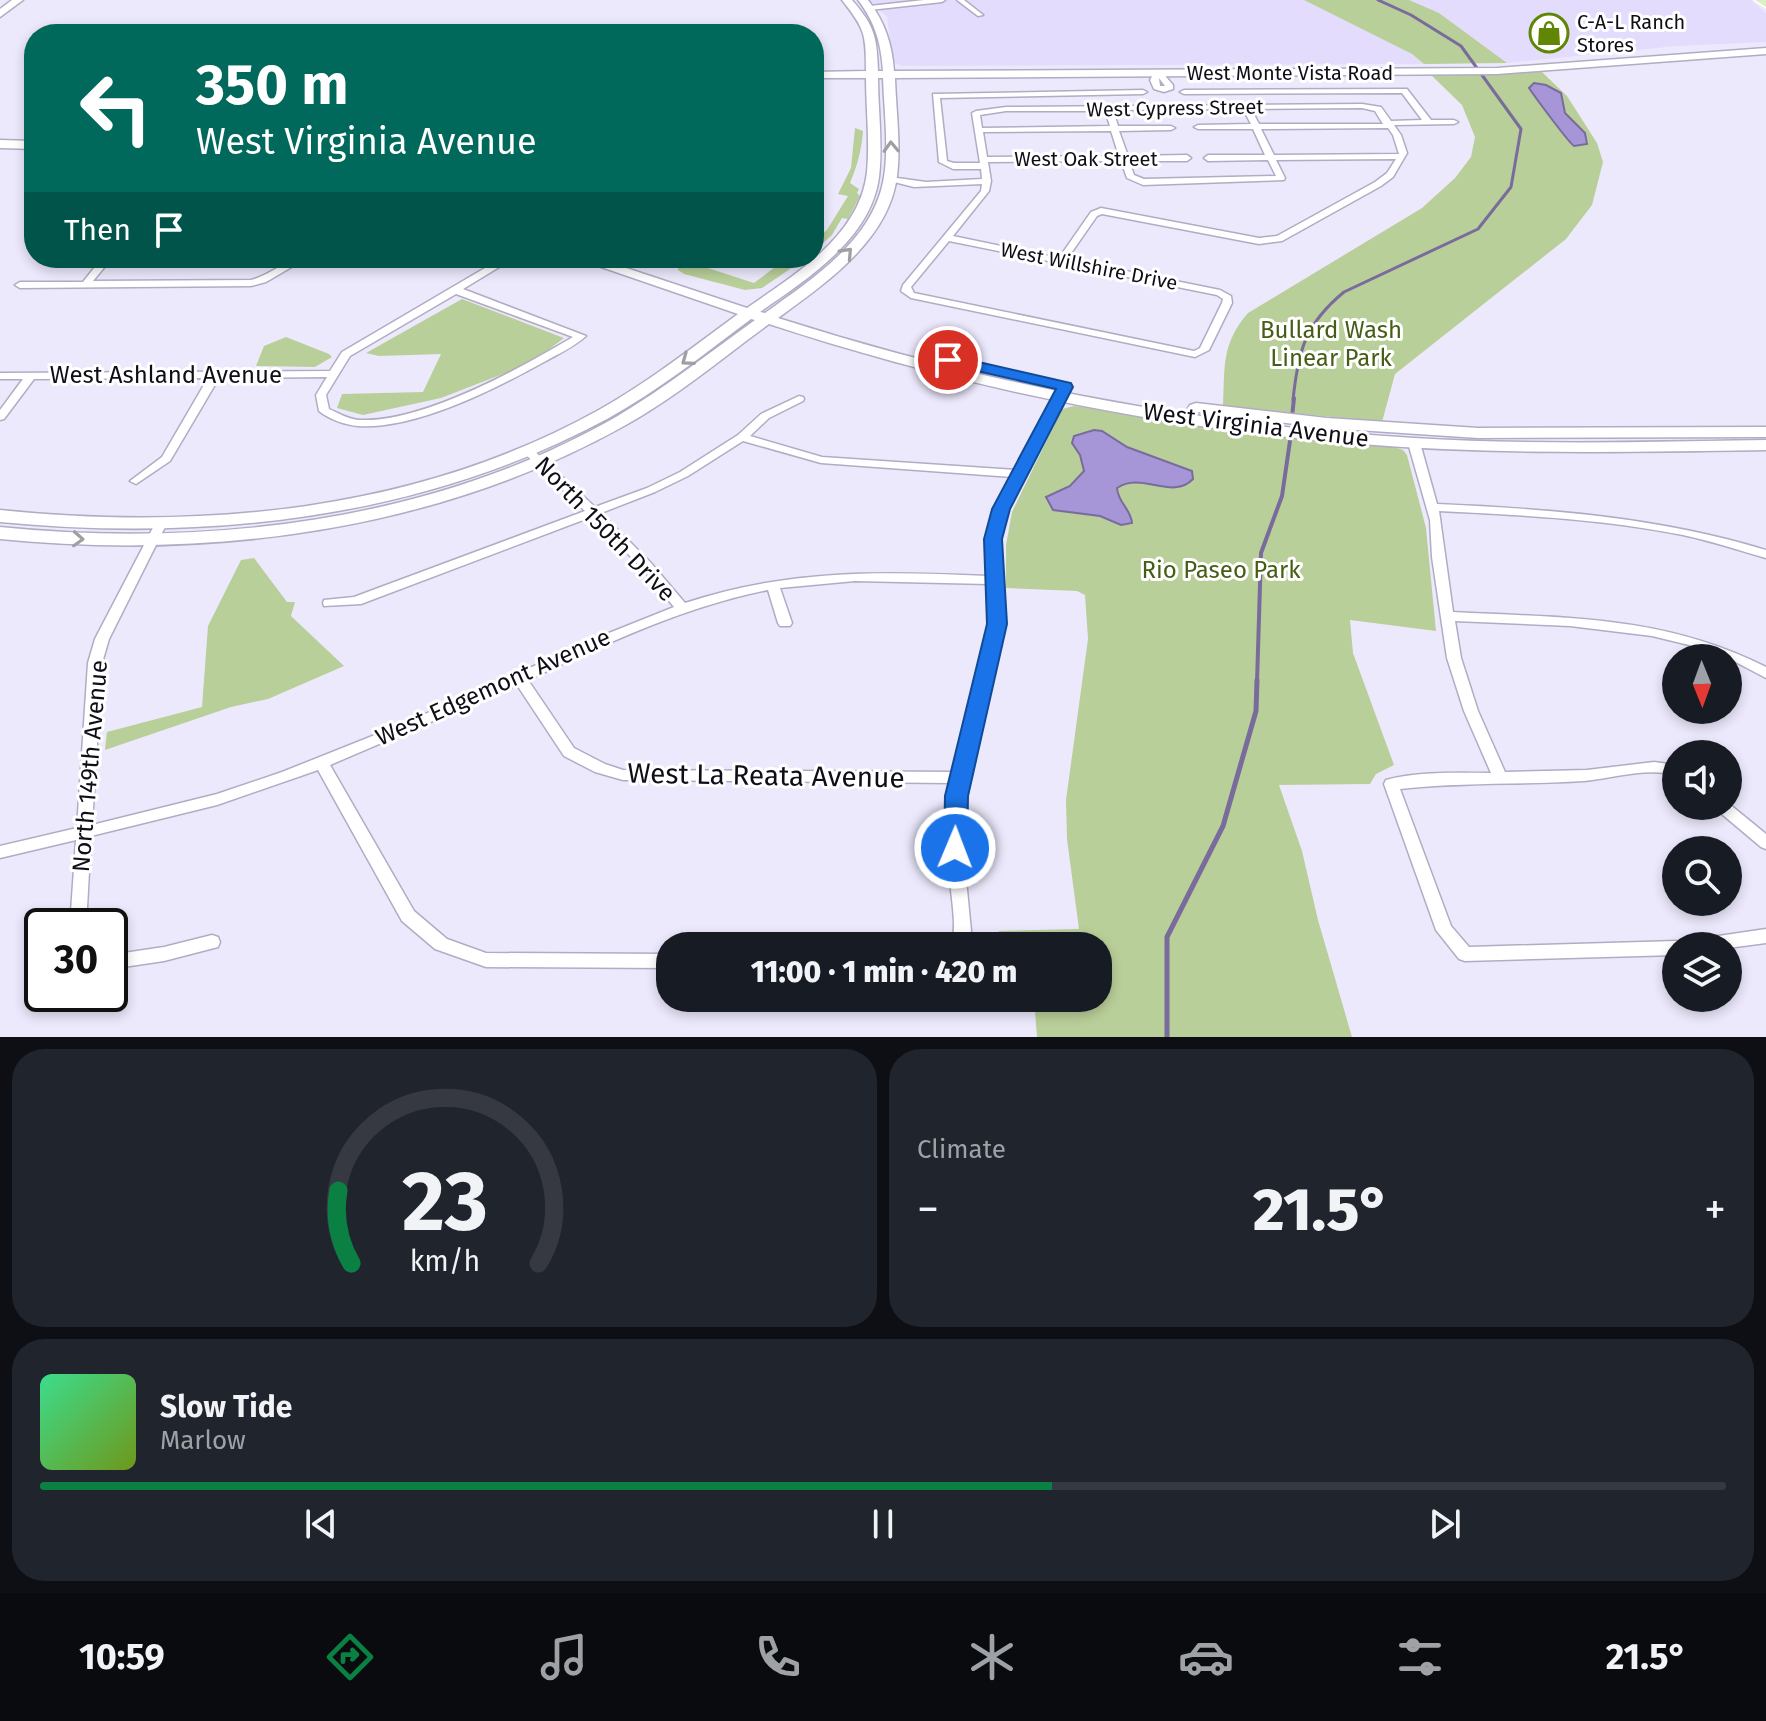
<!DOCTYPE html>
<meta charset="utf-8">
<style>
:root{--surface:#171b24;--page:#20242c;--text:#f1f3f6;--muted:#9ea1a6;--line:#363941;--accent:#0b8043}
body{margin:0;font-family:"Fira Sans",sans-serif;background:var(--page);color:var(--text);height:100vh;display:flex;flex-direction:column;font-size:30px;white-space:nowrap}
*{box-sizing:border-box;margin:0}
p{font-size:26px;color:var(--muted)}
.icon{flex:none;width:44px;height:44px;fill:none;stroke:currentColor;stroke-width:2;stroke-linecap:round;stroke-linejoin:round}
.map{position:relative;height:1037px;overflow:hidden}
.panel{display:flex;flex-direction:column;gap:12px;padding:12px;background:#0d0f14;flex:1}
.panel>*{flex:none}
.guide{position:absolute;left:24px;top:24px;width:800px;height:244px;border-radius:32px;box-shadow:0 4px 12px #0003;background:#00695c;color:#fff;overflow:hidden}
.needle{width:52px;rotate:179deg}
.controls{position:absolute;left:1662px;top:644px;display:grid;gap:16px}
.controls a{display:grid;place-items:center;width:80px;height:80px;border-radius:50%;background:var(--surface);box-shadow:0 4px 12px #0003;font-size:40px}
.speed{position:absolute;left:24px;top:908px;display:flex;gap:16px;font-size:40px;font-weight:700;text-align:center}
.speed>*{display:grid;place-content:center;width:104px;height:104px;border-radius:50%;background:var(--surface);box-shadow:0 4px 12px #0003;line-height:1}
.speed .limit{border:4px solid #111;border-radius:12px;background:#fff;color:#111}
.pin{position:absolute;display:grid;place-items:center;width:68px;height:68px;color:#fff;margin:-34px;border:4px solid #fff;border-radius:50%;box-shadow:0 2px 8px #0007}
.me{position:absolute;width:88px;margin:-44px;rotate:1deg;stroke-linejoin:round;filter:drop-shadow(0 0 6px #0008)}
.turn{display:flex;align-items:center;gap:28px;height:168px;padding:0 40px;font-size:36px}
.turn .icon{width:104px;height:104px;stroke-width:2.5}
.turn b{display:block;font-size:56px;line-height:68px}
.then{display:flex;align-items:center;height:76px;padding:0 40px;background:#0003;gap:16px;font-size:30px}
.big{font-size:60px;font-weight:800;line-height:1.1}
.panel .widget{flex:1;display:flex;flex-direction:column;justify-content:center;gap:12px;min-width:0;padding:0 28px;border-radius:32px;background:var(--page)}
.panel .dial{align-items:center;gap:0}
.dial svg{height:208px;overflow:visible;fill:none;stroke:var(--line);stroke-width:7;stroke-linecap:round;text-anchor:middle}
.dial text{fill:var(--text);stroke:none}
.song{display:flex;align-items:center;gap:24px}
.cover{width:96px;height:96px;border-radius:12px;background:linear-gradient(135deg,hsl(150 70% 55%),hsl(80 70% 35%))}
.played{height:8px;border-radius:4px;background:linear-gradient(90deg,var(--accent) 60%,var(--line) 60%)}
.keys{display:flex;justify-content:space-around;direction:ltr}
.heat{display:flex;justify-content:space-between;align-items:center;font-size:44px;direction:ltr}
.panel .tiles{flex:1;display:grid;gap:12px;grid-template-columns:1fr 1fr}
.widget:last-child{grid-column:span 2}
.trip{position:absolute;left:656px;top:932px;width:456px;height:80px;border-radius:32px;background:var(--surface);box-shadow:0 4px 12px #0003;font-weight:800;line-height:80px;text-align:center}
.menu{display:flex;height:128px;justify-content:space-around;align-items:center;background:#090b0e;color:var(--muted)}
.menu .icon{width:56px;height:56px}
.menu .current{color:var(--accent)}
.menu b{font-size:36px;color:var(--text)}
.map>svg:first-child{display:block}
</style>
<div class="map">
<svg width="1766" height="1037" viewBox="0 0 1766 1037">
<rect width="100%" height="100%" fill="#ede9fd"/>
<g fill="#e3dcfd">
<path d="M869,0H1304L1412,54L1424,64L901,66L893,62L887,17Z"/>
<path d="M1409,0H1751L1766,13V42L1677,46L1507,63L1440,14Z"/>
</g>
<g fill="#b9cf99">
<path d="M1304,0H1409L1439,13L1507,63L1424,64L1412,54Z"/>
<path d="M1542,72L1567,96L1597,143L1603,162L1592,205L1566,239L1395,374L1382,422L1223,406C1225,367 1221,344 1248,313L1422,208L1455,178L1471,157L1475,137L1462,105L1430,74Z"/>
<path d="M855,128L863,131C862,148 857,167 850,183L859,189L857,193L860,196L848,219L842,218L832,235L814,251V240L827,230L848,196L838,194L851,168Z"/>
<path d="M659,258H677L754,283L787,258H806L762,288L745,290L684,274L678,270V263Z"/>
<path d="M462,299L564,338L531,363L441,398L363,415L337,408L342,394L423,392L441,354L379,356L366,353Z"/>
<path d="M286,337L329,354L332,357L315,367L256,366L264,346Z"/>
<path d="M1074,406L1242,431L1391,446L1403,450L1407,455L1426,528L1436,631L1350,620L1353,653L1394,765L1376,774L1370,784L1279,785L1302,851L1318,920L1352,1037H1037L1034,998H1098V946H989L999,931L1079,929L1067,839L1066,800L1088,639L1085,595L1077,591L1006,588V545L1012,512L1062,409Z"/>
<path d="M254,558L287,602H295L291,616L344,666L268,699L231,707L105,750L107,732L202,707L208,626L241,560Z"/>
</g>
<g fill="#a695d7" stroke="#796c9d" stroke-width="2">
<path d="M1534,83L1546,85L1561,93L1565,113L1585,133L1587,144L1574,146C1569,143 1535,97 1529,88Z"/>
<path d="M1094,430L1102,431L1127,447L1192,471L1193,479C1172,501 1142,471 1117,488C1118,503 1131,509 1132,523L1121,525L1100,516L1053,510L1046,497L1070,486L1084,471L1080,455L1072,443L1074,436Z"/>
</g>
<g fill="none" stroke-linecap="round" stroke-linejoin="round">
<path stroke="#796c9d" stroke-width="3" d="M1293,400C1298,351 1305,324 1344,292L1478,229L1511,187L1521,129L1461,46L1411,15L1378,0"/>
<g stroke="#796c9d" stroke-width="4">
<path d="M1292,417L1294,398"/>
<path d="M1257,682L1261,553L1282,496L1291,434"/>
</g>
<path stroke="#796c9d" stroke-width="5" d="M1167,1037V937L1223,826L1256,711L1257,680"/>
<defs>
<g id="street">
<path d="M924,0H945L942,2L870,10L867,8L870,6Z"/>
<path d="M957,0H964L983,15L978,16Z"/>
<path d="M1155,71H1161L1173,85V89L1164,92L1154,89L1150,80ZM1159,78L1165,86H1160Z"/>
<path d="M1404,89H1407L1431,120H1454L1458,122L1454,124L1394,125L1401,135L1407,153L1393,177L1381,186L1282,241L1259,244L1102,214L1097,216L1067,259L1220,290L1231,296L1232,303L1209,350L1195,357L911,298L901,291L903,285L981,191L982,184L914,187L886,180L890,177L926,182L982,179L981,169H953L939,162L933,94L1143,90L1147,92L1143,94L940,98L947,161L954,163H980L972,113L976,111L1006,107L1362,104L1381,107L1391,121L1422,120L1402,93L1184,94L1180,92L1184,90ZM1362,108L1375,111L1383,124H1259L1251,109ZM1243,109L1251,124L1198,125L1194,127L1198,129H1253L1265,155H1208L1204,158L1208,161L1268,160L1276,176L1144,179L1134,175L1129,161H1187L1191,158L1187,155L1128,156L1119,131L1171,130L1175,128L1171,126H1118L1113,110ZM1006,111H1105L1110,126L982,128L980,115ZM1388,128L1393,135L1399,154L1274,155L1261,129ZM1111,131L1119,156L987,157L983,132ZM1396,159L1387,173L1375,182L1277,236L1259,238L1101,208L1091,212L1059,258L953,236L989,191L991,181L988,162L1121,161L1127,178L1143,185L1284,180L1285,178L1276,160ZM949,241L1217,295L1223,299L1222,303L1200,348L1194,351L914,293L911,287Z"/>
<path d="M102,258H112L93,281L251,280C271,275 286,258 307,258L266,282L251,286L20,288L15,285L20,282H83Z"/>
<path d="M502,258H514L463,289L586,336C574,347 558,354 544,362C495,389 415,430 358,426C345,425 329,419 319,411L316,395L327,377L219,378L170,461L136,484L130,481L162,457L208,378L34,379L4,419L0,420V410L23,379H0V373L330,371L342,352ZM456,294L573,337C519,369 422,423 359,420C348,419 338,413 329,409L326,395L350,356Z"/>
<path d="M1065,384L1070,387L1007,509L999,539L1004,624L963,796V848L971,931L968,946H952C956,927 953,909 951,890C948,855 943,818 952,783L623,780L595,772L564,756L517,685L330,765L414,911L447,939L486,953L670,954V968L486,967L435,949L402,921L318,770L217,805L91,836L86,926H70L76,840L0,858V846L77,828L88,663L95,639L156,522L160,521L166,525L109,639L102,663L92,825L217,794L282,772L400,725L609,633L674,607L642,568L591,517L361,604L324,606L323,603L324,600L354,597L585,511L523,452L521,450L523,448H531L595,507L647,488L680,472L738,435L761,414L799,396L803,397L804,399L803,401L769,418L750,436L822,457L1016,470L1060,387ZM743,441L821,463L1012,477L995,509L987,539L988,576C882,571 788,569 685,603L651,563L601,513L655,492L688,476ZM855,581L989,584L990,624L954,772L623,770L605,764L574,748L528,680C606,644 683,607 768,590L778,623L780,626H790L792,623L780,588Z"/>
<path d="M1414,440L1420,443L1437,504C1549,509 1658,517 1766,550V558C1738,550 1711,541 1683,535C1603,519 1521,515 1439,511L1453,612C1565,618 1663,615 1766,667V678L1728,658L1689,645L1652,636L1570,626L1455,621L1461,658L1478,711L1505,772L1587,770L1654,762L1676,765V775C1647,767 1614,778 1584,781C1523,785 1462,782 1400,789L1451,926L1469,947L1676,941L1682,943L1683,946H1676V955L1465,961L1459,959L1436,930L1384,784L1386,780C1419,771 1457,773 1491,773L1464,711L1447,658L1432,557L1430,520L1408,443Z"/>
<path d="M1728,803L1766,834V849L1761,847L1717,810L1715,806H1728Z"/>
<path d="M1766,929V943L1728,948V946H1690L1692,941L1698,939Z"/>
<path d="M212,935L218,937L220,942L218,947L164,961L110,969V955L164,947Z"/>
</g>
<g id="secondary">
<path d="M12,0H23L0,17V9Z"/>
<path d="M842,0H852C875,26 877,38 878,71H883C881,43 875,22 858,0H868C885,22 892,44 894,71L1497,68L1766,48V54L1497,74L895,78C896,110 901,145 897,176C889,240 826,283 778,318C984,384 1197,425 1414,438C1531,445 1649,442 1766,440V450C1631,452 1496,455 1361,444C1159,428 961,387 769,324C721,359 676,397 624,426C436,531 211,560 0,539V527C208,548 432,522 616,417C665,388 709,353 755,320L751,319C704,354 658,391 607,419C421,519 207,542 0,522V510C203,531 416,511 597,411C647,383 692,348 738,314L575,258H596L747,308C795,274 860,236 867,172C870,141 866,109 866,78H814V72L866,71C866,34 865,29 842,0ZM878,78H883C884,110 889,146 884,177C874,240 812,279 765,313L760,312C807,279 871,239 879,177C883,145 878,110 878,78Z"/>
<path d="M0,140L34,141V149L0,148Z"/>
<path d="M1196,403L1327,418L1478,428L1766,427V437L1478,438L1327,428L1190,411L1188,408L1190,405Z"/>
</g>
<path id="primary" d="M1755,0H1766V7Z"/>
</defs>
<use href="#street" stroke="#b1acc4" stroke-width="3"/>
<use href="#secondary" stroke="#b1acc4" stroke-width="3"/>
<use href="#primary" stroke="#fff" stroke-width="3"/>
<use href="#street" fill="#fff" fill-rule="evenodd"/>
<use href="#secondary" fill="#fff" fill-rule="evenodd"/>
<use href="#primary" fill="#dcefc1" fill-rule="evenodd"/>
</g>
<defs><path id="oneway-chevron" d="M-2-3.5L2.5 0L-2 3.5" fill="none" stroke-width="1.6" stroke-linecap="round" stroke-linejoin="round" transform="scale(2)"/></defs>
<g stroke="#9f9ea2">
<use href="#oneway-chevron" transform="translate(891 147) rotate(-92)"/>
<use href="#oneway-chevron" transform="translate(847 253) rotate(-47)"/>
<use href="#oneway-chevron" transform="translate(687 360) rotate(144)"/>
<use href="#oneway-chevron" transform="translate(78 539) rotate(3)"/>
</g>
<path fill="#1a73e8" stroke="#114b97" stroke-width="2" d="M948,355L1071,383L1073,387L1010,509L1002,539L1007,624L968,796L967,848L963,855L955,857L947,855L944,848L945,796L987,624L984,539L992,509L1056,389L942,363L940,360Z"/>
<defs>
<symbol id="shop-ring" viewBox="-11 -11 22 22"><circle r="9.5" fill="#fff" stroke="#618505" stroke-width="1.5"/><path d="M-5-2.5h2.3a2.7 3.5 0 0 1 5.4 0H5L5.5 6h-11ZM-1.5-2.5h3a1.5 2.3 0 0 0-3 0Z" fill="#618505"/></symbol>
</defs>
<g fill-rule="evenodd">
<use href="#shop-ring" x="1527" y="11" width="44" height="44"/>
</g>
<g text-anchor="middle" stroke-width="6" stroke-linejoin="round" paint-order="stroke">
<g font-size="20" fill="#0f0d16" stroke="#fff" text-anchor="start">
<text x="1577" y="29">C-A-L Ranch<tspan x="1577" dy="23">Stores</tspan></text>
</g>
<g font-size="20" fill="#0f0d16" stroke="#fff">
<text x="1290" y="80">West Monte Vista Road</text>
<text transform="translate(1175 108) rotate(-1)" y="7">West Cypress Street</text>
<text x="1086" y="166">West Oak Street</text>
<text transform="translate(1089 266) rotate(11)" y="7">West Willshire Drive</text>
</g>
<g font-size="24" fill="#455d14" stroke="#fff">
<text x="1331" y="338">Bullard Wash<tspan x="1331" dy="28">Linear Park</tspan></text>
<text x="1221" y="578">Rio Paseo Park</text>
</g>
<g font-size="24" fill="#0f0d16" stroke="#fff">
<text x="166" y="383">West Ashland Avenue</text>
<text transform="translate(1256 425) rotate(7)" y="8">West Virginia Avenue</text>
<text transform="translate(605 529) rotate(46)" y="8">North 150th Drive</text>
<text transform="translate(493 687) rotate(-24)" y="8">West Edgemont Avenue</text>
<text transform="translate(90 766) rotate(-85)" y="8">North 149th Avenue</text>
</g>
<g font-size="28" fill="#0f0d16" stroke="#fff">
<text transform="translate(766 775) rotate(1)" y="10">West La Reata Avenue</text>
</g>
</g>
</svg>
<div class="controls">
<a><svg class="needle" viewBox="-14 -14 28 28"><path d="M0-13l5 13h-10z" fill="#e53935"/><path d="M0 13l5-13h-10z" fill="#9ea1a6"/></svg></a>
<a><svg class="icon" aria-label="sound" viewBox="0 0 24 24"><path d="M4 9h4l5-4v14l-5-4H4zM17 9q2 3 0 6"/></svg></a>
<a><svg class="icon" aria-label="search" viewBox="0 0 24 24"><circle cx="10" cy="10" r="6"/><path d="M15 15l6 6"/></svg></a>
<a><svg class="icon" aria-label="layers" viewBox="0 0 24 24"><path d="M12 4l9 5-9 5-9-5zM3 14l9 5 9-5"/></svg></a>
</div>
<div class="speed"><div class="limit">30</div></div>
<div class="pin" style="left:948px;top:360px;background:#d93025"><svg class="icon" aria-label="arrive" viewBox="0 0 24 24"><path d="M6 21V4h12l-3 4 3 4H6"/></svg></div>
<svg class="me" style="left:955px;top:848px" viewBox="-20 -20 40 40"><circle r="17" fill="#1a73e8" stroke="#fff" stroke-width="3"/><path d="M0-11L8 9 0 5-8 9z" fill="#fff"/></svg>
<div class="trip">11:00 · 1 min · 420 m</div>
<div class="guide">
<div class="turn"><svg class="icon" aria-label="left" viewBox="0 0 24 24"><path d="M17 20v-9H6M10 6l-5 5 5 5"/></svg><div><b>350 m</b>West Virginia Avenue</div></div>
<div class="then">Then<svg class="icon" aria-label="arrive" viewBox="0 0 24 24"><path d="M6 21V4h12l-3 4 3 4H6"/></svg></div>
</div>
</div>
<section class="panel">
<div class="tiles">
<div class="widget dial"><svg viewBox="0 0 100 80">
<path d="M14 69A42 42 0 1 1 86 69"/>
<path d="M14 69A42 42 0 0 1 9 41" stroke="#0b8043"/>
<text x="50" y="56" font-size="32" font-weight="700">23</text>
<text x="50" y="72" font-size="11">km/h</text>
</svg></div>
<div class="widget"><p>Climate</p>
<div class="heat"><a>−</a><b class="big">21.5°</b><a>+</a></div>
</div>
<div class="widget">
<div class="song"><i class="cover"></i><div><b>Slow Tide</b><p>Marlow</p></div></div>
<div class="played"></div>
<div class="keys"><svg class="icon" aria-label="previous" viewBox="0 0 24 24"><path d="M18 5L8 12l10 7zM5 5v14"/></svg><svg class="icon" aria-label="pause" viewBox="0 0 24 24"><path d="M8 5v14M16 5v14"/></svg><svg class="icon" aria-label="next" viewBox="0 0 24 24"><path d="M6 5l10 7-10 7zM19 5v14"/></svg></div>
</div>
</div>
</section>
<nav class="menu">
<b>10:59</b>
<svg class="icon current" aria-label="directions" viewBox="0 0 24 24"><path d="M12 3l9 9-9 9-9-9zM9 14v-3h6M13 9l2 2-2 2"/></svg>
<svg class="icon" aria-label="music" viewBox="0 0 24 24"><path d="M9 18V5l10-2v13"/><circle cx="6" cy="18" r="3"/><circle cx="16" cy="16" r="3"/></svg>
<svg class="icon" aria-label="phone" viewBox="0 0 24 24"><path d="M5 4h4l2 5-3 2q2 4 5 5l2-3 5 2v4C11 20 4 13 5 4z"/></svg>
<svg class="icon" aria-label="climate" viewBox="0 0 24 24"><path d="M12 3v18M4 7l16 10M4 17L20 7"/></svg>
<svg class="icon" aria-label="car" viewBox="0 0 24 24"><path d="M5 17H2v-5l4-1 3-4h7l3 4 3 1v5h-3M9 17h6M6 11h13"/><circle cx="7" cy="17" r="2"/><circle cx="17" cy="17" r="2"/></svg>
<svg class="icon" aria-label="filters" viewBox="0 0 24 24"><path d="M4 7h16M4 17h16"/><circle cx="9" cy="7" r="2"/><circle cx="15" cy="17" r="2"/></svg>
<b>21.5°</b>
</nav>
